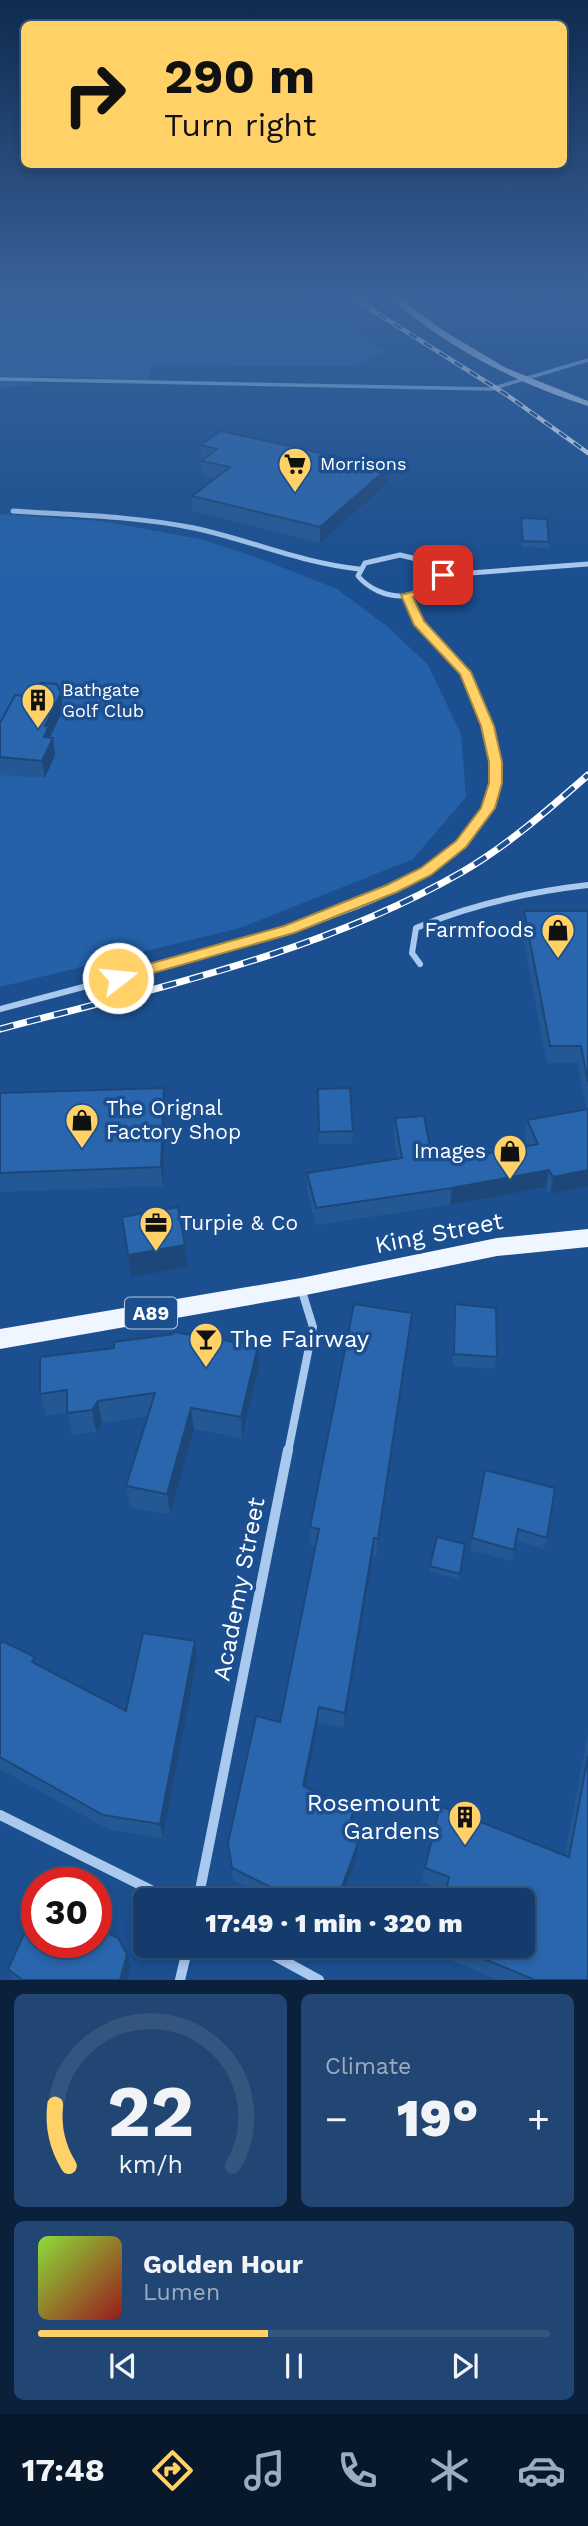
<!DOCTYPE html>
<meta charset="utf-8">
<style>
:root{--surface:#143b6b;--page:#214673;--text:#f1f3f6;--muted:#9dadc1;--line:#33557e;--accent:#ffd166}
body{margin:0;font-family:"Work Sans",sans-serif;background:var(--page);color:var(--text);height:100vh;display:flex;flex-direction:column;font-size:26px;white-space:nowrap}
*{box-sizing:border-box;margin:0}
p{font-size:23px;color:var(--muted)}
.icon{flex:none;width:38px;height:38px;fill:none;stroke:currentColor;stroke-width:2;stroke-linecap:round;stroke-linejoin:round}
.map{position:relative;height:1980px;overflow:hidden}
.drawer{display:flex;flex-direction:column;gap:14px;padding:14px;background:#0b203b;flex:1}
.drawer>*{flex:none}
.banner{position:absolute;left:21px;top:21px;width:546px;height:147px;border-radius:10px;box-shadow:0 4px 10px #0003,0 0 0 2px var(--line);background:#ffd166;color:#111;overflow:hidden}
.speed{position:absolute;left:21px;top:1867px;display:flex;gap:14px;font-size:35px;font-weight:700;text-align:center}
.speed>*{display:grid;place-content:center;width:91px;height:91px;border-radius:50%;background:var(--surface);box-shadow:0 4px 10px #0003,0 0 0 2px var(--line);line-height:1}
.speed .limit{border:10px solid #d22;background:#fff;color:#111}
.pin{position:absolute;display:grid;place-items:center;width:60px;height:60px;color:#fff;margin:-30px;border-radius:14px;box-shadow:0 4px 10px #0006}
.me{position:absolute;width:77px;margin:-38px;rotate:74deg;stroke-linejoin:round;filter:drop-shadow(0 0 5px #0008)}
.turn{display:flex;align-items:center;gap:24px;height:147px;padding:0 28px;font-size:32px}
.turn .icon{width:91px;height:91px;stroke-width:2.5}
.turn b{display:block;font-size:49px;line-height:60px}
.big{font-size:52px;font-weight:800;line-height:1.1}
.drawer .tile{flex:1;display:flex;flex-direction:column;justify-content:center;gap:10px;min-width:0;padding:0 24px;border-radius:10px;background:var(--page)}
.drawer .dial{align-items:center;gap:0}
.dial svg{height:182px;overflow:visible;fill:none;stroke:var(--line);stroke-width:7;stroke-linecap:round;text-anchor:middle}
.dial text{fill:var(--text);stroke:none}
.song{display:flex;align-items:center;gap:21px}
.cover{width:84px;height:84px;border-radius:10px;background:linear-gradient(135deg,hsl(90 70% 55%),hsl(0 70% 35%))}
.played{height:7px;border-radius:4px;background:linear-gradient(90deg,var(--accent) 45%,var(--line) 45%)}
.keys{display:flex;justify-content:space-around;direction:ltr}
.heat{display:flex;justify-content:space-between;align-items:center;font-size:38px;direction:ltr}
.drawer .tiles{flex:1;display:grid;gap:14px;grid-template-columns:1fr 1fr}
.tile:last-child{grid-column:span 2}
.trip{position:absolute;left:133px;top:1888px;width:402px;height:70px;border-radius:10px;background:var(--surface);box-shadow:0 4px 10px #0003,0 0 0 2px var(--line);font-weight:800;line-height:70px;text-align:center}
.tab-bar{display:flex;height:112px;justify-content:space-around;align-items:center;background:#08182b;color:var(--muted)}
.tab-bar .icon{width:49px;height:49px}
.tab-bar .selected{color:var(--accent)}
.tab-bar b{font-size:32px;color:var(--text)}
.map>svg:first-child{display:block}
</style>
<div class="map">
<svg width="588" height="1980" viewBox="0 0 588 1980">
<rect width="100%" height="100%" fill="#1b4f8f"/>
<g fill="#2461a8">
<path d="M0,295H304L385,351L364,363L345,366L152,365L148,380L39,376L31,385L0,388Z"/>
<path d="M0,514L101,521L200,539L256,557L337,589L388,627L428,665L461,734L466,797L413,859L240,928L0,987Z"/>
</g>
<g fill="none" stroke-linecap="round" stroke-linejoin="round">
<path stroke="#9cc4f0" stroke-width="3.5" d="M0,379L491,389L588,360"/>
<g stroke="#a9c9ee" stroke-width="5">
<path d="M13,511C73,515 134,516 194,528C250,540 301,563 359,569"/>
<path d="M400,555L433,563L444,575C424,604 380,602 358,576L365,563Z"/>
<path d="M444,575L588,564"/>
<path d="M407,595L424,627L469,678L489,728"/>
</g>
<g stroke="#a9c9ee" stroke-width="6">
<path d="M420,964L412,953L416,928C472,904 528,892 588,885"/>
<path d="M0,1009C70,991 140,972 210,952C288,930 404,902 462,844C495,811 500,770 488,726"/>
</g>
<path stroke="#a9c9ee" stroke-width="8" d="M288,1452L313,1327L301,1288"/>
<g stroke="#a9c9ee" stroke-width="10">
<path d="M0,1815L171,1900"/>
<path d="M198,1900L288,1450"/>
<path d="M257,1946L319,1980"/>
<path d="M180,1980L188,1946"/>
</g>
<path fill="#d6e6fa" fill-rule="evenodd" d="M388,295H395L444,331L506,368L588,401V406C516,383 443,346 388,295Z"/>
<path fill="#f0f6ff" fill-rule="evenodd" d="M588,1229V1247L497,1256L301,1296L0,1349V1329L301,1278L497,1238Z"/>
<defs>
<path id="rail-far1" d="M348,295L507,395L588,453"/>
<path id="rail" d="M0,1029C156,988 321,953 462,872C508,845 548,810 588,775"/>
</defs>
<use href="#rail-far1" stroke="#fff" stroke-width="4.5"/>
<use href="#rail" stroke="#fff" stroke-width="7"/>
<use href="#rail-far1" stroke="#1b4f8f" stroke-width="2.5" stroke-dasharray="9" stroke-linecap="butt"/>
<use href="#rail" stroke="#1b4f8f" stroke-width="4.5" stroke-dasharray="14" stroke-linecap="butt"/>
</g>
<g fill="#245895">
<path d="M492,295H588L575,312L547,308L525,312Z"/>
<path d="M200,445L387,484L320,543L192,511V496L214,479L202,476Z"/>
<path d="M521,518L549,542V548L522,547Z"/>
<path d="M63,710L50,737L55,755L45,778L0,775V723Z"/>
<path d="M524,911H588V1186L550,1194L546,1187L450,1205L316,1225L307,1190V1173L397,1159L394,1135L395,1118L432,1157L453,1160L528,1146L524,1137L527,1120L586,1109L578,1063H547L521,928Z"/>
<path d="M318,1089L353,1131L352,1144H319Z"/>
<path d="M0,1093L165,1107L163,1186L0,1192Z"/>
<path d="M455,1304L497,1357L494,1369L453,1366V1317Z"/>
<path d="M410,1332L376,1556H373L344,1728L318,1722L305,1787L353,1824L348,1838L358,1843L357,1856L341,1900H273L233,1880L228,1843L280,1722L315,1546L310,1545V1527Z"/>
<path d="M258,1346L259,1368L242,1438L194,1429L170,1515L130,1507L126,1486L148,1416L102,1423L96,1432L72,1435L67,1413L46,1416L40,1394L114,1348Z"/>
<path d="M485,1470L547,1538L544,1549L516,1541L512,1561L470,1550Z"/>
<path d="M437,1537L465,1544L459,1579L429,1571Z"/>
<path d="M195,1641L197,1659L163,1838L108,1829L0,1769V1644L126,1711Z"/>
<path d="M588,1733V1980H499L431,1952L432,1946H523V1900H443L445,1892L421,1882L440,1806L565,1855Z"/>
<path d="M131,1967L128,1980H14L8,1969Z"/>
</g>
<g fill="#1d4779">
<path d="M586,295H588V302L575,312L576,302Z"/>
<path d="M548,299L547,308L525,312L526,303Z"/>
<path d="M388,468L387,484L320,543V527Z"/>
<path d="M61,693L63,710L50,737L51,742L53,738L55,755L45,778L42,761L45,726Z"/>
<path d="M164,1088L165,1107L163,1186L161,1167Z"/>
<path d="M549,1170L546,1187L450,1205L452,1188Z"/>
<path d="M588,1170V1186L550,1194L553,1177Z"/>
<path d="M185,1245L187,1267L131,1277L128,1255Z"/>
<path d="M412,1313L410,1332L376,1556L378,1539Z"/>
<path d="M258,1346L259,1368L242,1438L241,1417Z"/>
<path d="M98,1401L102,1423L96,1432L92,1410Z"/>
<path d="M191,1408L194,1429L170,1515L167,1494Z"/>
<path d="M374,1538L373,1556L344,1728L345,1713Z"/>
<path d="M195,1641L197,1659L163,1838L160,1824Z"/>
<path d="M319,1707L318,1722L303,1800V1786Z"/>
<path d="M354,1810L353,1824L344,1849L345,1836Z"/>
<path d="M358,1843L357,1856L341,1900H337Z"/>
<path d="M127,1954L131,1967L128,1980H120Z"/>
</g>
<g fill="#2a66ad" stroke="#1d4779" stroke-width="2">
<path d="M511,295H586L576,302L548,299L526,303Z"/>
<path d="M221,431L388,468L320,527L192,496L230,467L201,461L217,449L200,445Z"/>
<path d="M521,518L547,519L549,542L523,541Z"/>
<path d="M40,683L57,684L61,693L45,726H49L44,737L53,738L42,761L0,757V723L15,695L26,696Z"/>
<path d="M524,911H588V1082L581,1046H550Z"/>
<path d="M164,1088L161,1167L0,1173V1093Z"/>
<path d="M350,1088L353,1131L319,1132L318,1089Z"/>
<path d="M588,1109V1170L553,1177L549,1170L452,1188L316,1208L307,1173L402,1158L395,1118L424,1116L432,1157L451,1154L453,1160L538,1144L527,1120Z"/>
<path d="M178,1207L185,1245L128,1255L122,1217Z"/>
<path d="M354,1304L412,1313L378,1539L374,1538L345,1713L319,1707L303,1786L354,1810L345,1836L358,1843L337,1900H297L232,1868L228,1843L256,1716L280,1722L319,1529L310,1527Z"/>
<path d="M455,1304L496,1308L497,1357L454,1354Z"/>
<path d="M174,1332L258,1346L241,1417L191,1408L167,1494L126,1486L155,1393L98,1401L92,1410L67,1413V1390L40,1394V1357L114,1348V1342L173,1334Z"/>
<path d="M485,1470L555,1488L547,1538L518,1529L514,1550L472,1538Z"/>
<path d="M437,1537L465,1544L460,1574L430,1566Z"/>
<path d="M143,1633L195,1641L160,1824L103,1815L0,1757V1644L2,1641L35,1657L32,1662L126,1711Z"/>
<path d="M588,1756V1980H535L453,1946H523V1900H444L449,1877L425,1868L440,1806L569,1857Z"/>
<path d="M37,1906V1942H96V1927L118,1938L127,1954L120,1980H22L8,1969Z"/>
</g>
<linearGradient id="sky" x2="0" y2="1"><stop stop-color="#0f2b4f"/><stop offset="0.52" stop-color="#39639b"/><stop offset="1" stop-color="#39639b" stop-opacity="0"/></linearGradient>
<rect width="588" height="572" fill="url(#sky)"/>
<path fill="#ffd166" stroke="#a68842" stroke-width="2" d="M443,572L449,575C439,591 431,594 413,597L424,621L471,672L494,726L502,762V783L495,808L466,847L431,875L397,892L294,933L118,983L113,982L110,978L113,974L284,926L387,885L421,868L456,841L481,808L489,783V762L481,726L460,674L414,625L401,595L426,588Z"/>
<defs>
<symbol id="supermarket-pin" viewBox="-11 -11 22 30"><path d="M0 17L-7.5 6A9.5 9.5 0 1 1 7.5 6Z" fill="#ffd166" stroke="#1b4f8f"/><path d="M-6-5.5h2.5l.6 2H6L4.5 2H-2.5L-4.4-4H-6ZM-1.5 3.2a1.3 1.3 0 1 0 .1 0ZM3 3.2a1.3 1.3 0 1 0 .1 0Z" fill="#111"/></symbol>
<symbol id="building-pin" viewBox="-11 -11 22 30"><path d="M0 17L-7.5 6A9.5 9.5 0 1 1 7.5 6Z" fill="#ffd166" stroke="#1b4f8f"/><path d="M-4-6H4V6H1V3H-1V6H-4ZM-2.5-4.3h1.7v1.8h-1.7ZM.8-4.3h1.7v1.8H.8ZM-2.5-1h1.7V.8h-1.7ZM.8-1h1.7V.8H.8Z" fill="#111"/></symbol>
<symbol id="shop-pin" viewBox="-11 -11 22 30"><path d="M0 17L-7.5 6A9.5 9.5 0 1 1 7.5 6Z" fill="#ffd166" stroke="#1b4f8f"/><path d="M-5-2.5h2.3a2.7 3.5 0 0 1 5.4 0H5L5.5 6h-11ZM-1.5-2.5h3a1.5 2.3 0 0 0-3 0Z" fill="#111"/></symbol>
<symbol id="office-pin" viewBox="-11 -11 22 30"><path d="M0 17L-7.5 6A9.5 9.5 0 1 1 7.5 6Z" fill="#ffd166" stroke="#1b4f8f"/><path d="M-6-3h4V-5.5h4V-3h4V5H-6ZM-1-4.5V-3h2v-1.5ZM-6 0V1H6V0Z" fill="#111"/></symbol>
<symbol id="bar-pin" viewBox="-11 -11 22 30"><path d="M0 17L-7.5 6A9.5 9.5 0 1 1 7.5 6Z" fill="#ffd166" stroke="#1b4f8f"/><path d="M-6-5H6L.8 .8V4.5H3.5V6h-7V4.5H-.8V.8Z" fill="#111"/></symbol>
</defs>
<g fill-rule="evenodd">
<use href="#supermarket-pin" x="276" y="445" width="38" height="52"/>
<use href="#building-pin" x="19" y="681" width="38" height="52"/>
<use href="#shop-pin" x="539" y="911" width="38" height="52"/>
<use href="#shop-pin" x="63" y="1101" width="38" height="52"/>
<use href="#shop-pin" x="491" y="1132" width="38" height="52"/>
<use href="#office-pin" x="137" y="1204" width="38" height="52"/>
<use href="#bar-pin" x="187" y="1320" width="38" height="52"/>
<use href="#building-pin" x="446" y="1798" width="38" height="52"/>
</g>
<g text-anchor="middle" stroke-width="7" stroke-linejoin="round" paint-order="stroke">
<g font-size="18" fill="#fff" stroke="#1b4f8f" text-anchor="start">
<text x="320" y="470">Morrisons</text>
<text x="62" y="696">Bathgate<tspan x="62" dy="21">Golf Club</tspan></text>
</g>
<rect fill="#1b4f8f" stroke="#bbcadd" stroke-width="2" x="125" y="1297.5" width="52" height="31" rx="5"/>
<g font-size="19" font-weight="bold" fill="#fff">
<text x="151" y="1320">A89</text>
</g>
<g font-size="21" fill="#fff" stroke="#1b4f8f" text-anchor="end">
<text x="534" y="937">Farmfoods</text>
<text x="106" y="1115" text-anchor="start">The Orignal<tspan x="106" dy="24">Factory Shop</tspan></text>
<text x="486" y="1158">Images</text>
<text x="180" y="1230" text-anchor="start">Turpie &amp; Co</text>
</g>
<g font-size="24" fill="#fff" stroke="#1b4f8f">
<text transform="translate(439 1233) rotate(-11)" y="8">King Street</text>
<text transform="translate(239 1589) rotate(-79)" y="8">Academy Street</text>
</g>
<g font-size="24" fill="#fff" stroke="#1b4f8f" text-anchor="start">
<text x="230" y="1347">The Fairway</text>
<text x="440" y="1811" text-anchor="end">Rosemount<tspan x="440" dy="28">Gardens</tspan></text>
</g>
</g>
</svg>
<div class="speed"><div class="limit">30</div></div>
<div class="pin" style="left:443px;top:575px;background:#d93025"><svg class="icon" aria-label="arrive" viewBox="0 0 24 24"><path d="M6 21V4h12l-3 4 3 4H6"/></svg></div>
<svg class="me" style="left:118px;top:978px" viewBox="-20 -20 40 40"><circle r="17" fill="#ffd166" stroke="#fff" stroke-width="3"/><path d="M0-11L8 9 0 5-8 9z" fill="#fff"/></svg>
<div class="trip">17:49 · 1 min · 320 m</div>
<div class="banner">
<div class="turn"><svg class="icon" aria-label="right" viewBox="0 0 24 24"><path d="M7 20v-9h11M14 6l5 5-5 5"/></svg><div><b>290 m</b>Turn right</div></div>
</div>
</div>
<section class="drawer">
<div class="tiles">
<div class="tile dial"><svg viewBox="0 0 100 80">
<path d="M14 69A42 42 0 1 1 86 69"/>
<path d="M14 69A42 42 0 0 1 8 42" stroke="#ffd166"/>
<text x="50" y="56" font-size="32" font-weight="700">22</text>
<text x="50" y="72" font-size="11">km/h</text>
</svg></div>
<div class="tile"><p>Climate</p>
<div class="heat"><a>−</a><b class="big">19°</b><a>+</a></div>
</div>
<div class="tile">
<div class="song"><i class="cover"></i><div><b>Golden Hour</b><p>Lumen</p></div></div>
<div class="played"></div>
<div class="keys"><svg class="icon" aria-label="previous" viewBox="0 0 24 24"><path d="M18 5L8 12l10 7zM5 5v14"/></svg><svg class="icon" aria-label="pause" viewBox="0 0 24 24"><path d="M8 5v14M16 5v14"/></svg><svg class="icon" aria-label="next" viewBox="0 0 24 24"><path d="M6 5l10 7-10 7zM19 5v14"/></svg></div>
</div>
</div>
</section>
<nav class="tab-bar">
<b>17:48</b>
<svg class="icon selected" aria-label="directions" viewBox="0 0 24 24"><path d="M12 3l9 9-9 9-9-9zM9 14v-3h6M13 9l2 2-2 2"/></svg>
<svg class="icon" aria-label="music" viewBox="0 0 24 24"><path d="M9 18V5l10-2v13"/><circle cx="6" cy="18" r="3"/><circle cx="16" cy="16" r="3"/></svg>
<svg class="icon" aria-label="phone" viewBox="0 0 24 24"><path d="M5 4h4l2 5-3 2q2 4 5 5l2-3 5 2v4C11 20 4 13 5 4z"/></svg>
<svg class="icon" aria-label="climate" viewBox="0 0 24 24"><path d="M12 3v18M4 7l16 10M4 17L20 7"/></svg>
<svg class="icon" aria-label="car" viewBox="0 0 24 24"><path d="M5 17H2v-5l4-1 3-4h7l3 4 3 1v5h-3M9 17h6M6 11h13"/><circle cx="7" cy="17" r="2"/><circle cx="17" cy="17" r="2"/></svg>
</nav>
